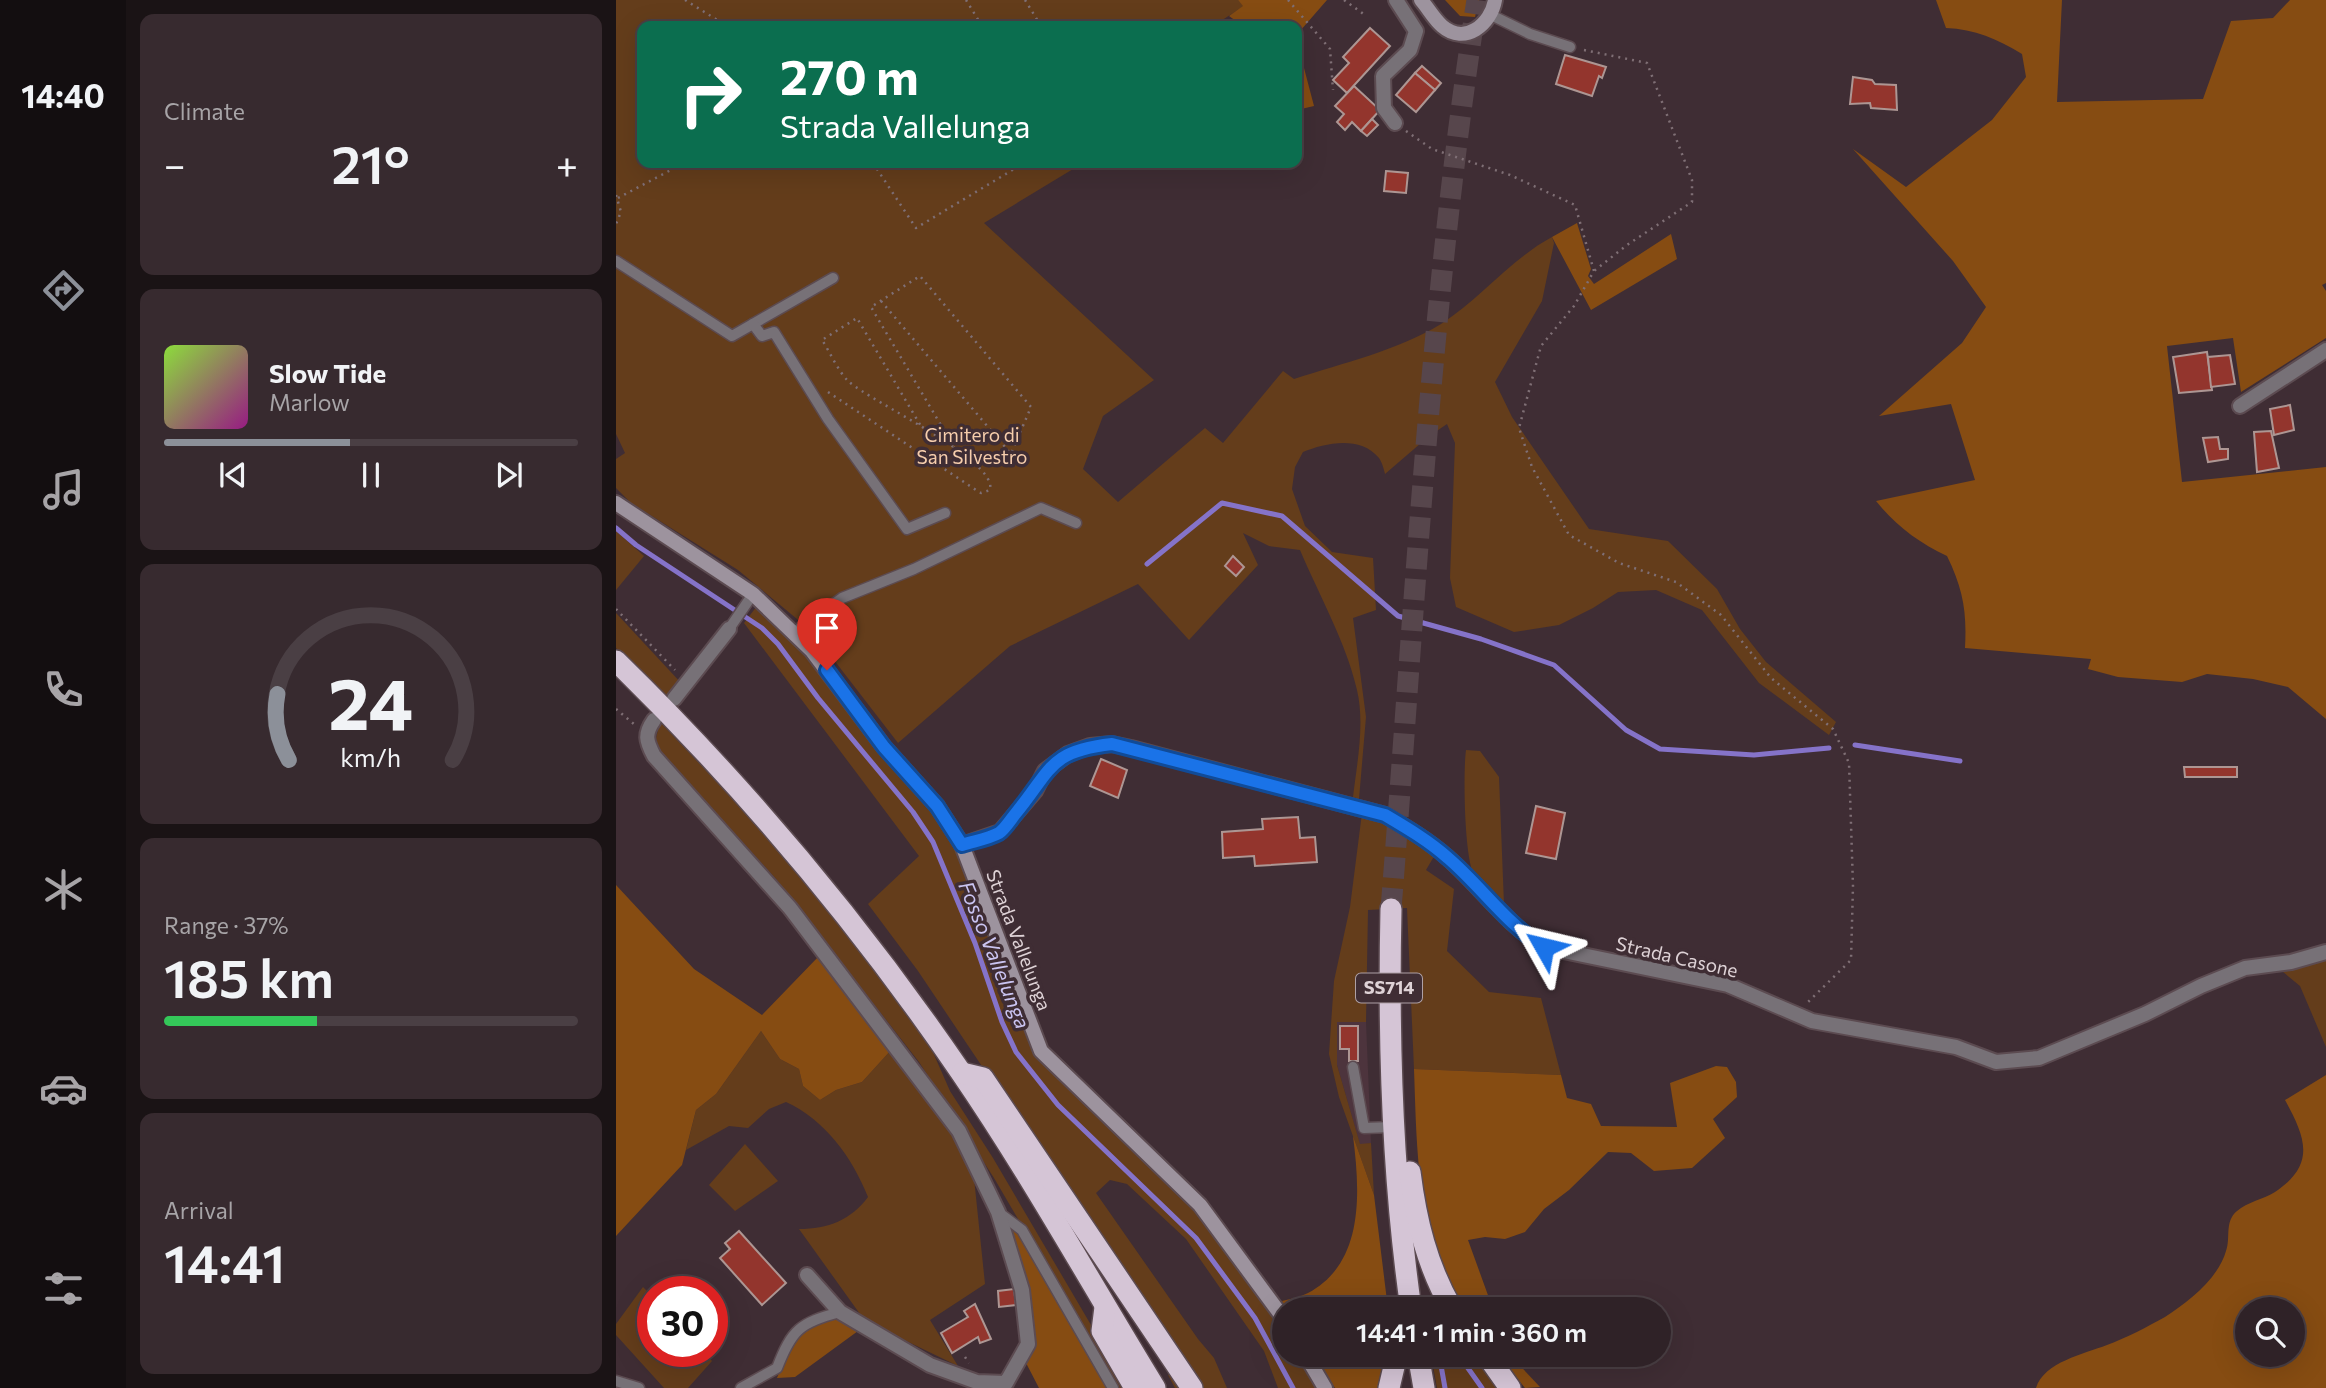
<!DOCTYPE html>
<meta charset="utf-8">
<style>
:root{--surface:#2f2227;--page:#372a2f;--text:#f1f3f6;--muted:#a7a4a7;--line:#4a3f44;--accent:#8c9099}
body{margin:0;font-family:Commissioner,sans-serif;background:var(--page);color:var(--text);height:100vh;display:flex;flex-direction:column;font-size:26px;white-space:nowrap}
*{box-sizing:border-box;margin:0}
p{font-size:23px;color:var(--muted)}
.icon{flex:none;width:38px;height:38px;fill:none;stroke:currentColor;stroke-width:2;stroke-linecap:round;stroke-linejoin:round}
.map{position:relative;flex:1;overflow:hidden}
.drawer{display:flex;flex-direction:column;gap:14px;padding:14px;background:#1a1315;width:490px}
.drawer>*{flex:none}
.hud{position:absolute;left:21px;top:21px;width:665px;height:147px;border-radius:14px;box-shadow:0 7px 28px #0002,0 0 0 2px var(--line);background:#0b6e4f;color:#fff;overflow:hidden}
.fabs{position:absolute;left:1619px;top:1297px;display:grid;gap:14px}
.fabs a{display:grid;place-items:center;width:70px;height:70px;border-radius:50%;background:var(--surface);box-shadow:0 7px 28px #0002,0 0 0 2px var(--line);font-size:35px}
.speed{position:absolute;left:21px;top:1276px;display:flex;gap:14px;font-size:35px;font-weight:700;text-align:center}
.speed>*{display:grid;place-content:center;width:91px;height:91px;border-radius:50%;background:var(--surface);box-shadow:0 7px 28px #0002,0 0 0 2px var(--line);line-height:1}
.speed .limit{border:10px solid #d22;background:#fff;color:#111}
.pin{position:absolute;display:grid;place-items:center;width:60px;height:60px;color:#fff;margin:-72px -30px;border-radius:50% 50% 50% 0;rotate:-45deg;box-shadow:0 0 7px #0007}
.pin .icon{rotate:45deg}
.me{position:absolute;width:77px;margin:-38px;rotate:307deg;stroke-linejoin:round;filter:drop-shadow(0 0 5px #0008)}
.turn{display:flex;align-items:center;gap:24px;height:147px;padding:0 28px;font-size:32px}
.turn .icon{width:91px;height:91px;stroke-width:2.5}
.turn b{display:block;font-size:49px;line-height:60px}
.big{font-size:52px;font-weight:600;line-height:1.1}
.drawer .card{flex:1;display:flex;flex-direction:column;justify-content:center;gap:10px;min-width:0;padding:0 24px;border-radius:14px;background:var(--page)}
.drawer .dial{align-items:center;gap:0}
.dial svg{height:182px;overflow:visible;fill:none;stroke:var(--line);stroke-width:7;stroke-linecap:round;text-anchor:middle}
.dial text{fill:var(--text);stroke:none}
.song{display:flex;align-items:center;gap:21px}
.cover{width:84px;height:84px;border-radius:10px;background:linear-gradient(135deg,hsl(90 70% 55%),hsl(310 70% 35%))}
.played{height:7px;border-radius:4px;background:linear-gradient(90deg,var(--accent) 45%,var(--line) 45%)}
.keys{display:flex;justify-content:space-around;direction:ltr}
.heat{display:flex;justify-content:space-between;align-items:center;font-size:38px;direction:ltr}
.charge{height:10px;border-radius:5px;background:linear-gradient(90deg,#34c759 37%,var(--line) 0)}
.trip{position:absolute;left:656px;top:1297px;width:399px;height:70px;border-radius:35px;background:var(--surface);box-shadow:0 7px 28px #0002,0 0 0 2px var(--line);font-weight:600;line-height:70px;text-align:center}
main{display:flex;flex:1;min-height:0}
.tab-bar{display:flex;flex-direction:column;width:126px;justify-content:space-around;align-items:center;background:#130e10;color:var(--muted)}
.tab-bar .icon{width:49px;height:49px}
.tab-bar .on{color:var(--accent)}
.tab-bar b{font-size:32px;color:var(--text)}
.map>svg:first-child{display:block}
</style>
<main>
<nav class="tab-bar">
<b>14:40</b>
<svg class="icon on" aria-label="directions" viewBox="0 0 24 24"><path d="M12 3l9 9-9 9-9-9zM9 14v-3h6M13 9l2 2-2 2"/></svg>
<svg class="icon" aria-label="music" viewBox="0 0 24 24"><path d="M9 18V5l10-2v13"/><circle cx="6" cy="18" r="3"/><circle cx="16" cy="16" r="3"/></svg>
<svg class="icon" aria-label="phone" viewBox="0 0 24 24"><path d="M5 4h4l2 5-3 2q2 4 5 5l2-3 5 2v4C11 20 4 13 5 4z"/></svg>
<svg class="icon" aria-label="climate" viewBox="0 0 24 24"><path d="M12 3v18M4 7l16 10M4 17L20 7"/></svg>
<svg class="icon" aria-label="car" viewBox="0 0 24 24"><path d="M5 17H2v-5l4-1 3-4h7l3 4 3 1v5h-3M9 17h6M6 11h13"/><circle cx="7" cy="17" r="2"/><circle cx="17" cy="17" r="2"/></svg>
<svg class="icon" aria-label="filters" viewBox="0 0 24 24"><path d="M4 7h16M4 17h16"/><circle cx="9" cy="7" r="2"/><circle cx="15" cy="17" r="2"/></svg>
</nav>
<section class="drawer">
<div class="card"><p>Climate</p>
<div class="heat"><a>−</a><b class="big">21°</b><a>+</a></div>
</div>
<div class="card">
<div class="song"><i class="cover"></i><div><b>Slow Tide</b><p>Marlow</p></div></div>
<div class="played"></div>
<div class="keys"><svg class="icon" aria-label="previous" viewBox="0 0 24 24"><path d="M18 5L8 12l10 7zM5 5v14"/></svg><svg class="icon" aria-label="pause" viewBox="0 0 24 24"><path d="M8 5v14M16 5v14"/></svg><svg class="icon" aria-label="next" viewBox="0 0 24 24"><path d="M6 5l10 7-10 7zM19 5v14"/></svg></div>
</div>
<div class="card dial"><svg viewBox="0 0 100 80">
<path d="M14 69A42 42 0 1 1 86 69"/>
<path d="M14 69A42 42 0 0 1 9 40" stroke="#8c9099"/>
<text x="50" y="56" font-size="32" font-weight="700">24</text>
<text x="50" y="72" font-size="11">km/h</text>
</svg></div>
<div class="card"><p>Range · 37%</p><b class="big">185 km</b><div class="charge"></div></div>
<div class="card"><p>Arrival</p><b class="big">14:41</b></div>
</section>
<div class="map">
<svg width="1710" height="1388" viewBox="0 0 1710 1388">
<rect width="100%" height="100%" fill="#3f2d34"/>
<path fill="#4d343d" d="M721,1022H750L755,1143L744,1145L721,1065Z"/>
<g fill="#643d1b">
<path d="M0,0H622L628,6L597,26H26V163H467L368,223L538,380L487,416L467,469L502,502L589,428L607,443L667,371L678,379C727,363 780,351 825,324C864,299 895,259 936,237L938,243L926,301L879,382L896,417L973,529L1052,541L1101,589L1124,629L1150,662L1220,722L1213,735L1143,683L1086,610L1040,590L1002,592L977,608L943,625L898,632L840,607L834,578L839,443L831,424L812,437L769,474C768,470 766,462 763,458C744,435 709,443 687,452L679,467L676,489L689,526L716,552L757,558L760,610L737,618L750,717L743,799L737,797C741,763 749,724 741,690C730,642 703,595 684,550L653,546L627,533L642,565L573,640L522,584L394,646L282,743L211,651L181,619L122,570L15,503L0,488V459L9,453L0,434Z"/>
<path d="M0,531L28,556L0,590Z"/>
<path d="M141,606L188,654L245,728L317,810L338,842L422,1054L570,1198L668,1327V1354L685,1355L705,1388H662L648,1351L570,1239L511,1184L494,1180L480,1193L582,1339L598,1358L611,1388H559L552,1375L567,1366L302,971L252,904L303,856L128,623Z"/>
<path d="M0,613L66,684L53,700L0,648Z"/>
<path d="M44,722L140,823L217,914L316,1050L334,1091L377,1158L512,1388H501L378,1178L303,1062L160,879L43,750L40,738Z"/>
<path d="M850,750L864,751L883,777L888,904C879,895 866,887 859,877C848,861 847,771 850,750Z"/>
<path d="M746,813L774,821L820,853L810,870L838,889L831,951L873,992L925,998L945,1075L798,1069L791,908L752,910L750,1022H721V1065L744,1144L755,1143L758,1195L723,1097L713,1054L718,981L734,907Z"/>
<path d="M1710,954V1047L1684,986L1661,967Z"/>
<path d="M145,1031L164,1059L183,1069L187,1086L204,1100L220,1090L246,1082L276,1049L340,1139L358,1178L369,1284L314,1320L342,1366L249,1321L183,1229C212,1229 235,1220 252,1197C236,1157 209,1120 170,1102L153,1109L132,1128L113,1126L70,1150L80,1110L100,1094Z"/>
<path d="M129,1144L162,1181L119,1211L93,1185Z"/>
<path d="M27,1287L37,1297V1351H87L96,1361L72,1388H48L0,1335V1324Z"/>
<path d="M815,1355H859L883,1388H821Z"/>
</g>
<g fill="#864c12" fill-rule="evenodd">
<path d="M622,0H711L684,31L688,68L698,106L681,110V26H627L613,16L627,6Z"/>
<path d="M829,0H863L859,17L844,16Z"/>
<path d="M1320,0H1446L1441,102L1587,99L1615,21L1657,18L1674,0H1710V283L1706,285L1710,291V338L1625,392L1617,338L1551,346L1566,482L1710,467V719L1672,687L1637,679L1591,674L1566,682L1502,677L1472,669L1475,659L1349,648C1351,611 1347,589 1331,556C1302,542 1280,526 1260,501L1359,480L1335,404L1263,416L1346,343L1370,307L1337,261L1237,149L1290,187L1376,120L1410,77L1406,54C1381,39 1359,29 1330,28Z"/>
<path d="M961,223L975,269L972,276L978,284L1055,234L1061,259L975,310L936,237Z"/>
<path d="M0,885L78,969L146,1015L203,956L276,1049L246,1082L220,1090L204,1100L187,1086L183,1069L164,1059L145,1031L100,1094L80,1110L66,1165L0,1236Z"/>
<path d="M1100,1066L1111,1067L1120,1082L1121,1097L1097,1119L1109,1138L1076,1168L1038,1171L1015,1153L992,1152L953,1190L928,1209L909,1232L889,1239L869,1237L852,1240L877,1309H848C800,1240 801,1150 798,1069L945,1075L951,1098L975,1104L985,1126L1061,1127L1054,1083Z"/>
<path d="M1710,1075V1388H1420C1428,1362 1468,1354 1491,1345C1510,1338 1531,1327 1549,1317C1572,1302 1602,1279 1610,1251C1615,1238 1608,1222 1621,1211C1631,1202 1648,1199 1659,1192C1701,1164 1689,1137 1669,1100ZM1631,1309H1676V1354H1631Z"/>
<path d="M737,1136L758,1195L772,1309H670L666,1301C674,1299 684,1297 692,1293C749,1263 744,1191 737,1136Z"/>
<path d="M389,1226L402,1231L491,1388H423L409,1361L413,1324Z"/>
<path d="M224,1316L242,1331L179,1377L161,1378C177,1340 182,1326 224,1316Z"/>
<path d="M698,1355H771L763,1388H719Z"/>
<path d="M882,1355H894L924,1387L909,1388Z"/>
</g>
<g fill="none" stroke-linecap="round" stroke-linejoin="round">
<g stroke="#8573c9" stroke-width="5">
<path d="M0,528L20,545L146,628L162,644L202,698L297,812L317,842L359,943L386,1022L400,1052L442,1105L580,1238L639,1318L677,1388"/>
<path d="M531,564L606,503L666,516L782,616L865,639L938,665L1010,730L1044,749L1138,755L1213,748"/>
<path d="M1239,745L1344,761"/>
<path d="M815,1308V1309"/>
<path d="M823,1354L829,1388"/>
<path d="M842,1354L866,1388"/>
</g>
</g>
<g fill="#93352d" stroke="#ad9693" stroke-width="2">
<path d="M754,28L774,46L731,93L717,80L733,63L727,57Z"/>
<path d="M949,55L990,67L986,78L983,76L976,96L940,84Z"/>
<path d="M806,66L825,83L819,90L799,73Z"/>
<path d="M799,73L819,90L800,112L780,95Z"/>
<path d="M1237,77L1256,80L1259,84L1280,85L1281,110L1255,108L1254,103L1234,104Z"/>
<path d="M738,86L764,110L745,131L736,122L729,130L721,122L728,114L719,106Z"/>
<path d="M756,119L762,125L751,136L745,131Z"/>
<path d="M770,171L792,173L790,193L768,191Z"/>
<path d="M1591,352L1596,390L1563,393L1557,357Z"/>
<path d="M1614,355L1619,384L1595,387L1592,357Z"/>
<path d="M1674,405L1678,430L1658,435L1654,409Z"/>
<path d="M1655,431L1663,468L1641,472L1638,432Z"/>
<path d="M1602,437L1604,449H1612V459L1592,462L1587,438Z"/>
<path d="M617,556L628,567L620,576L609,566Z"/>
<path d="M485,759L511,770L502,798L474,786Z"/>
<path d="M1568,767H1621V777H1569Z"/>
<path d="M920,806L949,813L940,859L910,853Z"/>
<path d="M682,817L684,838L699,837L701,862L639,866L638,856L607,858L606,832L647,829L646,819Z"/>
<path d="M724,1026H742V1061H733V1049H724Z"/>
<path d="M123,1231L170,1283L146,1305L104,1258L114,1249L109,1243Z"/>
<path d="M398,1289L400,1305L383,1307L382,1291Z"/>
<path d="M359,1304L375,1339L364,1343L362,1337L336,1353L325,1333L352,1317L348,1311Z"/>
</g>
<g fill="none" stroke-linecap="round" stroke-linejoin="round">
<path stroke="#57464c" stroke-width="21" stroke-dasharray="21 10" stroke-linecap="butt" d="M775,909C799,606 814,300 861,0"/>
<defs>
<g id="lane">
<path d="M875,15L914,34L954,47"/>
<path d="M0,261L116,336L217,278"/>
<path d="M137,324L146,336L158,332L212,419L291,529L329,513"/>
<path d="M113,629L137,594"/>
<path d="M177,633L226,598L298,569L425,508L460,523"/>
<path d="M737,1067L748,1128L777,1127"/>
<path d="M382,1212L406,1230L497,1388"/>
<path d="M0,1381L23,1388"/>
<path d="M125,1388L161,1368C176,1329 184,1323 224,1312"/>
</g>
<g id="street">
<path d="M779,123L768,108L767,76L794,50L800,31L780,0"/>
<path d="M1624,406L1710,350"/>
<path d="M58,699L113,629"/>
<path d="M38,720C28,734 30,741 38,756L174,908L343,1131L382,1212L406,1290L412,1344L390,1383L361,1382L314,1365L224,1312L191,1275"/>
<path d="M346,845L384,832L419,791L429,771L452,754L474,746L496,744L515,748L769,815C791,828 813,841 832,858C864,886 891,925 928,947L1112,985L1196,1021L1340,1047L1380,1062L1423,1058L1529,1014L1585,986L1629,968L1675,962L1710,952"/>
</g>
<g id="secondary">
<path d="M805,0C812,8 818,19 826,26C849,46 875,24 879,0"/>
<path d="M0,503L137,594L196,651L268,747L321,806L346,845L425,1051L584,1205L668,1319"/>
<path d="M689,1354L709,1388"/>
</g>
<g id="highway">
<path d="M0,661C128,786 243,923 344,1071C414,1173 474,1282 539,1388"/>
<path d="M775,909C772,1042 776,1176 795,1309"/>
<path d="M346,1073L367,1078L576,1388"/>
<path d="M794,1172C800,1220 811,1266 836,1309"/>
<path d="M489,1307L486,1331L519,1388"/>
<path d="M802,1354L808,1388"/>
<path d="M870,1354L894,1388"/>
<path d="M773,1388L781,1354"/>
</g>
</defs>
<use href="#lane" stroke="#5c4b51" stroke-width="13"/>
<use href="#street" stroke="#5c4b51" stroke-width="18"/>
<use href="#secondary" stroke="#5c4b51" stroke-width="18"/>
<use href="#highway" stroke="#5c4b51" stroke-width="24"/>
<g stroke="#7f6f75" stroke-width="2.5" stroke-dasharray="2 5" stroke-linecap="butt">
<path d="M69,0L111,26"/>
<path d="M350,0L366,26"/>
<path d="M409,0L425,26"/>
<path d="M672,0L714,49L717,90"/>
<path d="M728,0L749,15"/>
<path d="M968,50L1031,63L1076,180V202L1011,245L978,271"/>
<path d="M790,131L816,149L894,175L959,205L978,271L958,306L925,346L903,428L916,467L953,535L1003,563L1060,582L1105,615L1155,678L1217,729L1233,763L1237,886L1235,960L1191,1003"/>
<path d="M257,163L300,228L408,163"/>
<path d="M0,195L5,212L0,224"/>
<path d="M2,198L68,163"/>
<path d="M265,301L395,454L415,407L304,276L255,307L339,449"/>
<path d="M212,392L360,490L365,493L374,490C382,460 255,402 232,381C222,371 214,352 206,340L241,318L306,428"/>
<path d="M0,609L59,670"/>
<path d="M0,709L19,725"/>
<path d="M349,1357L353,1363"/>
</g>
<use href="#lane" stroke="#777177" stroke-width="10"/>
<use href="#street" stroke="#777177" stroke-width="14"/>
<use href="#secondary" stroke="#9d939e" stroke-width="14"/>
<use href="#highway" stroke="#d5c5d6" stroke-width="21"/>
</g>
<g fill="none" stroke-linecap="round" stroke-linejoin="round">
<defs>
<path id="route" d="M211,670L268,747L321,806L346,845C358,841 372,839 383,833C389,829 395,819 400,813C436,769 433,751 496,744L769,815C791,828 813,841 832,858C865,886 891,925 928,947"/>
</defs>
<use href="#route" stroke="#114b97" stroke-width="18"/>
<use href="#route" stroke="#1a73e8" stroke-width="12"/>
</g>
<g text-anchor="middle" stroke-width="7" stroke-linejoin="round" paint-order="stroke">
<rect fill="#3f2d34" stroke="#aea0a5" stroke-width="2" x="740" y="973.5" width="66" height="29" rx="5"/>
<g font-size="18" font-weight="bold" fill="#ded2d6">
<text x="773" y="994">SS714</text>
</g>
<g font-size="19" fill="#f6cdac" stroke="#3f2d34">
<text x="356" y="442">Cimitero di<tspan x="356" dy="22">San Silvestro</tspan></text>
</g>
<g font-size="19" fill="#ded2d6" stroke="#3f2d34">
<text transform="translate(403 940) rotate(69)" y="7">Strada Vallelunga</text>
<text transform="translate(1061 957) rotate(13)" y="7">Strada Casone</text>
</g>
<g font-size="21" font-style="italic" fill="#cac4f1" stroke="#3f2d34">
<text transform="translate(378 955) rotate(68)" y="7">Fosso Vallelunga</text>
</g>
</g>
</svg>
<div class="fabs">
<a><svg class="icon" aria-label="search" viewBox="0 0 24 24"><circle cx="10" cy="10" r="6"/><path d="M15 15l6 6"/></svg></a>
</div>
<div class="speed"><div class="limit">30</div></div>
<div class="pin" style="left:211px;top:670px;background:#d93025"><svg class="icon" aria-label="arrive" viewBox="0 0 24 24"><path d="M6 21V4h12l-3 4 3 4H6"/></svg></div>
<svg class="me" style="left:928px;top:947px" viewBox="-20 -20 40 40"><path d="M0-17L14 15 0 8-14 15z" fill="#1a73e8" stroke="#fff" stroke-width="4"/></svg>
<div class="trip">14:41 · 1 min · 360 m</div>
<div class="hud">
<div class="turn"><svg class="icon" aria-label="right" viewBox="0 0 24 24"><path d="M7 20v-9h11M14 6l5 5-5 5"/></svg><div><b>270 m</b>Strada Vallelunga</div></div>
</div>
</div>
</main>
